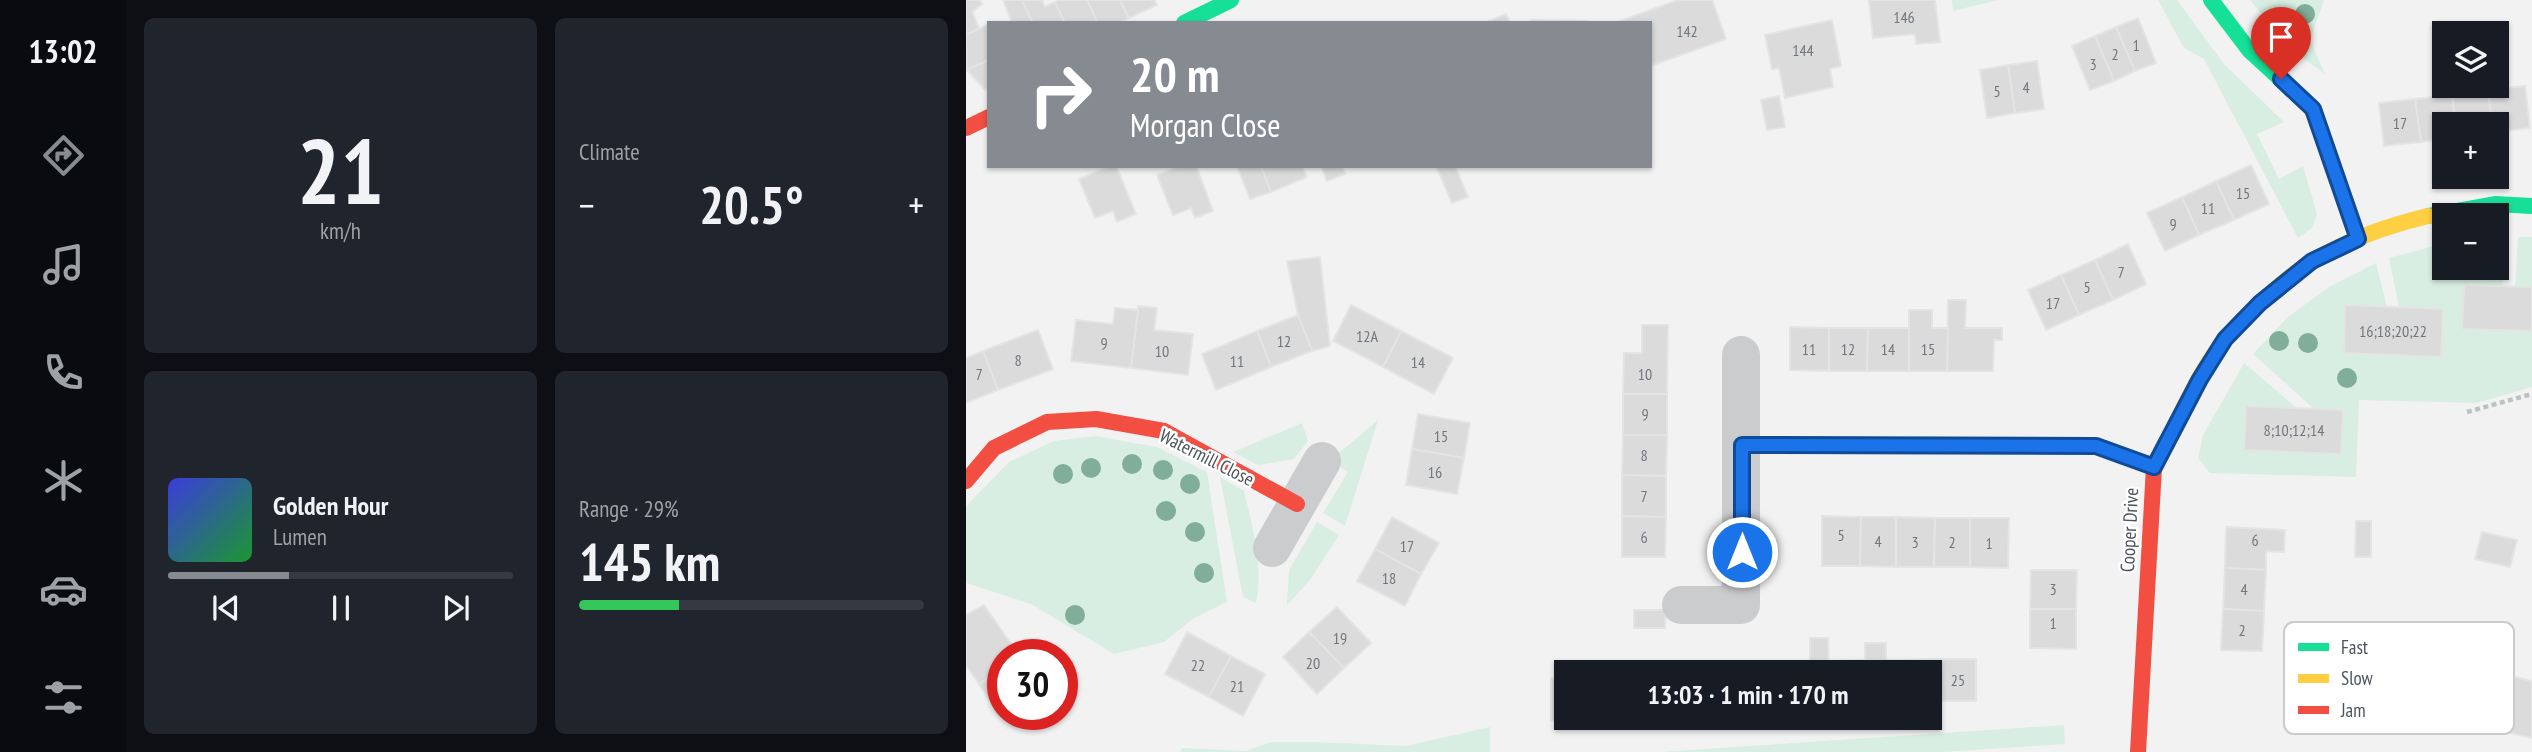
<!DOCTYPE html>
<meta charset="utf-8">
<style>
:root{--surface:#171b24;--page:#20242c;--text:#f1f3f6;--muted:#9ea1a6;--line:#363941;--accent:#858b90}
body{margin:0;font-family:"PT Sans Narrow",sans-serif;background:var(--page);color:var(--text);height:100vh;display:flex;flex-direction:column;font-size:26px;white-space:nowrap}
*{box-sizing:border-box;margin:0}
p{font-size:23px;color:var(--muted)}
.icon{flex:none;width:38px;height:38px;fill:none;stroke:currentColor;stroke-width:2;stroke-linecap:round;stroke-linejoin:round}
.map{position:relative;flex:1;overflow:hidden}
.side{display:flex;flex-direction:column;gap:18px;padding:18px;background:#0d0f14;width:840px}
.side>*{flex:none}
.guide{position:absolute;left:21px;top:21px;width:665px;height:147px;border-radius:0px;box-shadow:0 2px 5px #0004;background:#858b90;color:#fff;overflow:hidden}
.buttons{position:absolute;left:1466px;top:21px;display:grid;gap:14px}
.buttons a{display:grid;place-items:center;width:77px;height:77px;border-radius:0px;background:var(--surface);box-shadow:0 2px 5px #0004;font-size:35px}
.speed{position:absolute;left:21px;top:639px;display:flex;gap:14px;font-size:35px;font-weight:700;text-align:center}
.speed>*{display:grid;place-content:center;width:91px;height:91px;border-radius:50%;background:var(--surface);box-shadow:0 2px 5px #0004;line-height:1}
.speed .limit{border:10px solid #d22;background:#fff;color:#111}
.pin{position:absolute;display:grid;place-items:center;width:60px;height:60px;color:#fff;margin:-72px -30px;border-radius:50% 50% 50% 0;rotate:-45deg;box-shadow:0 0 7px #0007}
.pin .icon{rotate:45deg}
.me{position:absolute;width:77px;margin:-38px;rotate:0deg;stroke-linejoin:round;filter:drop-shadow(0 0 5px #0008)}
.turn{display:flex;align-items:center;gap:24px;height:147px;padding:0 28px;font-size:32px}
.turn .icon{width:91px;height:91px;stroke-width:2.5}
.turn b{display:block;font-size:49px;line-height:60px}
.big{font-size:52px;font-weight:600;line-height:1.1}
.side .tile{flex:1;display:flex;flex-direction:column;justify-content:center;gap:10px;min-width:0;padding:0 24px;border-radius:10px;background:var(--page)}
.side .dial{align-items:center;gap:0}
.dial b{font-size:91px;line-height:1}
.song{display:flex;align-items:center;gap:21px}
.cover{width:84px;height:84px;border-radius:10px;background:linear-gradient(135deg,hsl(240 70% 55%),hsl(130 70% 35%))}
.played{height:7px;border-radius:4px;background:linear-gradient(90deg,var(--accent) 35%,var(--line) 35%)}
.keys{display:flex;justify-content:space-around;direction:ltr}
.heat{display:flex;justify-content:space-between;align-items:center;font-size:38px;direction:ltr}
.charge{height:10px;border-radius:5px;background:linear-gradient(90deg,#34c759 29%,var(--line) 0)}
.side .tiles{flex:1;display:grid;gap:18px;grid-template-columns:repeat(2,1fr)}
.trip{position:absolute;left:588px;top:660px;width:388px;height:70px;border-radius:0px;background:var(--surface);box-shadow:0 2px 5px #0004;font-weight:600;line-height:70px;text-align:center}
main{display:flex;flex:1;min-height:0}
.dock{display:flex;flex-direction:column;width:126px;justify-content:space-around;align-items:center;background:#090b0e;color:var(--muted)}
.dock .icon{width:49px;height:49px}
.dock .active{color:var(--accent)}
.dock b{font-size:32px;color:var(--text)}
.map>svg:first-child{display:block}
</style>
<main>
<nav class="dock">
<b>13:02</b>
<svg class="icon active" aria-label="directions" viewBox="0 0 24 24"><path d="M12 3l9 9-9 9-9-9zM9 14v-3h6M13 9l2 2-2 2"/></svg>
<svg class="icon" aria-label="music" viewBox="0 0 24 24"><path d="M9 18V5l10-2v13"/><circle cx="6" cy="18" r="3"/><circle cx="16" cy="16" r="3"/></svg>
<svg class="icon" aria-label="phone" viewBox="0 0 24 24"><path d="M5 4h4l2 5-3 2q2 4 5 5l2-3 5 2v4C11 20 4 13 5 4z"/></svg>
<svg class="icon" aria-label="climate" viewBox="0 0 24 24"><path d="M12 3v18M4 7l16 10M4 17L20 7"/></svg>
<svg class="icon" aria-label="car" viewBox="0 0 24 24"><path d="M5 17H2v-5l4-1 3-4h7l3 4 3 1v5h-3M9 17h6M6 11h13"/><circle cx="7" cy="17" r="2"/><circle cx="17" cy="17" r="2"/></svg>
<svg class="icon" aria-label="filters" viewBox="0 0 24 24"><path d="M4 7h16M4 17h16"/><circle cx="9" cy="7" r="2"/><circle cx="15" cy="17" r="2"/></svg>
</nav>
<section class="side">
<div class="tiles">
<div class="tile dial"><b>21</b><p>km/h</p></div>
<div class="tile"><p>Climate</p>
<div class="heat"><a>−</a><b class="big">20.5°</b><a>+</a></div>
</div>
<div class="tile">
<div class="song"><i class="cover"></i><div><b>Golden Hour</b><p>Lumen</p></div></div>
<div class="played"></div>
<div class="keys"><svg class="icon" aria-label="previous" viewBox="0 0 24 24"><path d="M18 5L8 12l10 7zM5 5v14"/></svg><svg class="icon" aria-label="pause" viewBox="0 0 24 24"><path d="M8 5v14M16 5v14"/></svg><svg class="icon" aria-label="next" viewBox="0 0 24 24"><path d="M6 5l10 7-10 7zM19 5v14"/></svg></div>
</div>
<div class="tile"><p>Range · 29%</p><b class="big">145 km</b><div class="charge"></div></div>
</div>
</section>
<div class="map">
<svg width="1566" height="752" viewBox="0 0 1566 752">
<rect width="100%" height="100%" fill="#f2f2f2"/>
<g fill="#d9eee2">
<path d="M986,0H1032L987,11Z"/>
<path d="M1192,0H1211L1258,64L1318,122L1291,134L1313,179L1337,166L1351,214L1346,228L1332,238L1238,59L1218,48Z"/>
<path d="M1284,0H1358L1344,40L1359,74L1323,48Z"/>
<path d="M1531,237H1539L1536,286L1498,285L1496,328L1566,331V387L1511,403L1393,400L1390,477L1244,473L1232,458L1237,435L1278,363L1331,408L1280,406L1278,450L1375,454L1377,410L1348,409L1287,354L1322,317L1363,287L1410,263L1421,307L1379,305L1378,353L1475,357L1477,309L1433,307L1423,258L1479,243V268H1531Z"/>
<path d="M1552,237H1566V287H1549Z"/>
<path d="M412,420L379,526L357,513L382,472L364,461Z"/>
<path d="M336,423L342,441L328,459L292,465L267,452Z"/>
<path d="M129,436L191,447L241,472L261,602L228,618L198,642L148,654L65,604L0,583V506L43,462L88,441Z"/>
<path d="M254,477L278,491C286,525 298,567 290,603L277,597Z"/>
<path d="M351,522L373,535L344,580L321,605L323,570Z"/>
<path d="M1098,725L1099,744L978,752H694Z"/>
<path d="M524,727V752H214L216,748L280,751L305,742H349L440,746Z"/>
</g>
<g fill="#dbdbdc" stroke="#e4e4e4" stroke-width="2">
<path d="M0,0H14L16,4L6,12L13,28L0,35Z"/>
<path d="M37,0H56L67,23H46Z"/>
<path d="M56,0H76L79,7L89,2L99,23H67Z"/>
<path d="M93,0H121L132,23H99L89,2Z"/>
<path d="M121,0H154L163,18L154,23H132Z"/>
<path d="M154,0H188L191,5L163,18Z"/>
<path d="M712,0H746L760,39L684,66V23H649Z"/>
<path d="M903,0H969L974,42L950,44L949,34L907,38Z"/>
<path d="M540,14L544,23H518Z"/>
<path d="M1172,18L1190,63L1169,71L1150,27Z"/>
<path d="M565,20L621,21V23H565Z"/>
<path d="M866,20L875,66L864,69L867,87L819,98L813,68L806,69L799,35Z"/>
<path d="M23,24V60L1,70L0,35Z"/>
<path d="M1150,27L1169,71L1148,81L1129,36Z"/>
<path d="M1129,36L1148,81L1124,90L1106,46Z"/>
<path d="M23,60V88L19,90L1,70Z"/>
<path d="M1071,61L1078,109L1049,113L1042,65Z"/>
<path d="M1042,65L1049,113L1021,118L1014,70Z"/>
<path d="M1559,86L1564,128L1531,132V124H1526L1522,90Z"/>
<path d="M1522,90L1526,124H1489L1486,95Z"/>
<path d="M1486,95L1489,124H1479V139L1455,142L1449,99Z"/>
<path d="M813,96L819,127L801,130L795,100Z"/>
<path d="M1449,99L1455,142L1418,146L1413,103Z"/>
<path d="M1285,165L1303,204L1268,220L1250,181Z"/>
<path d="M144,166H150L170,214L151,222L147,211L129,218L113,179Z"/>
<path d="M214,166H230L247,211L229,218L225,208L207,215L191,175Z"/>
<path d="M271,166H295L305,192L284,199Z"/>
<path d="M295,166H336L341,177L305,192Z"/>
<path d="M355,166H376L379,174L361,181Z"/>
<path d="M470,166H489L502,197L486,203Z"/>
<path d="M1250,181L1268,220L1233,235L1216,197Z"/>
<path d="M1216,197L1233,235L1199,251L1181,213Z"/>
<path d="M1162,244L1180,284L1147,300L1129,260Z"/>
<path d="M354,257L364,346L346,351L332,315L321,261Z"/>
<path d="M1129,260L1147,300L1113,315L1095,275Z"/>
<path d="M1095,275L1113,315L1080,330L1062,290Z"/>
<path d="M1498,285L1566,287V331L1496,329Z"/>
<path d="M982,300H1000L999,328H1036V340H1028L1027,371H981Z"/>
<path d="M385,305L435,331L417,367L367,341Z"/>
<path d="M1379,305L1477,309L1475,357L1378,353Z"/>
<path d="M172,306L191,308L188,330L227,334L222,375L165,368Z"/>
<path d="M149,308L172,310L165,368L105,361L110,320L147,324Z"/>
<path d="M943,310H966V328H982L981,371H943Z"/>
<path d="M332,315L346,351L305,367L291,331Z"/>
<path d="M676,325H702L701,394H657L658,353H676Z"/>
<path d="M824,327L863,328V371L824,370Z"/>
<path d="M863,328H902L901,371H863Z"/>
<path d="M902,328H943V371H901Z"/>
<path d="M72,330L87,369L32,390L17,351Z"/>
<path d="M291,331L305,367L250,390L236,354Z"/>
<path d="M435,331L487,358L468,394L417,367Z"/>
<path d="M17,351L32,390L0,403V358Z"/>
<rect x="657" y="394" width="44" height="41"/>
<path d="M1280,406L1377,410L1375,454L1278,450Z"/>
<path d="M452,414L504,423L498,458L446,449Z"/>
<path d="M657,435H701L700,476L656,475Z"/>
<path d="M446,449L498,458L491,494L440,485Z"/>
<path d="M656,475L700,476V517L656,516Z"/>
<path d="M656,516L700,517L699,557H656Z"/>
<path d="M856,516L895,517L894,566H856Z"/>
<path d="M426,517L473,543L455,574L409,549Z"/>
<path d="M895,517H930V567L894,566Z"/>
<path d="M930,517L969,518L968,567H930Z"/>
<path d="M969,518H1004V567H968Z"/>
<path d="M1004,518H1043L1042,568L1004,567Z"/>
<path d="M1390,521H1405V557H1389Z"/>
<path d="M1260,527L1319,530L1318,552L1300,551V570L1259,568Z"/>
<path d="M1516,532L1551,540L1544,567L1509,559Z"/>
<path d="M409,549L455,574L439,606L391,581Z"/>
<path d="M1259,568L1300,570L1298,611L1257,609Z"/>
<path d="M1065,570H1111L1110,609H1064Z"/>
<path d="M18,605L52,654H37V668L13,684L0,665V615Z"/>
<path d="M371,607L405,643L378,668L343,632Z"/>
<path d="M1064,609H1110V649L1064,648Z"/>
<path d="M1257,609L1298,611L1296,651L1255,650Z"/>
<path d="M668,610H700L699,628H668Z"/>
<path d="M1465,622L1492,629L1475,695L1442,687L1454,640L1460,642Z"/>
<path d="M221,632L265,656L243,697L199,674Z"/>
<path d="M343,632L378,668L351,694L317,657Z"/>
<path d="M844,638H862L863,672H826L825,662H844Z"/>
<path d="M899,643H920V660H936V672H899Z"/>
<path d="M265,656L299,674L277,716L243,697Z"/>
<path d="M973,659H1010V701H974Z"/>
<path d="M973,659L974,701L964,702V672H936V660Z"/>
<path d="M899,660V672H863V661Z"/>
<path d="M37,668V711L33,714L13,684Z"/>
<path d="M1549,677L1566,681V738L1536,731Z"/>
<path d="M585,678H600V718H627V721H585Z"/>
<path d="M51,714H69L56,722Z"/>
<rect x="627" y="718" width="41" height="3"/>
</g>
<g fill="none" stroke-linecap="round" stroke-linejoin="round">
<path stroke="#bac3c1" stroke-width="4.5" stroke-dasharray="5 3.5" stroke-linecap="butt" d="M1501,412L1566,394"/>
<g stroke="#cacccd" stroke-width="38">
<path d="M306,548L356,461"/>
<path d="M715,605H775V355"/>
</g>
<g stroke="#16e098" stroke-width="16">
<path d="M1245,0L1283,50L1347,109L1392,239"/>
<path d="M218,23L265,0"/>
<path d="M1462,216L1529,204L1566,206"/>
<path d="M776,445L1130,446L1188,467"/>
</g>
<path stroke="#ffcf43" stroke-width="16" d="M1192,460C1213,420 1231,373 1260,338C1279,315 1322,275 1348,260C1382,240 1424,225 1462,216"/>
<g stroke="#f24e42" stroke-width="16">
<path d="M0,128L23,117"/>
<path d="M0,481L28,448L81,422L130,419L198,431L331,504"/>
<path d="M1172,752L1188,467L1192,460"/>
</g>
</g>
<g fill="#80ae98">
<circle cx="1339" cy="14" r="10"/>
<circle cx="1322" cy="27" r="10"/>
<circle cx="1313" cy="341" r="10"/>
<circle cx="1342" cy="343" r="10"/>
<circle cx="1381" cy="378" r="10"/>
<circle cx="166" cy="464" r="10"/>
<circle cx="125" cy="468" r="10"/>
<circle cx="197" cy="470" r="10"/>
<circle cx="97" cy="474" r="10"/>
<circle cx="224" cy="484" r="10"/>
<circle cx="200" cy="511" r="10"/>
<circle cx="229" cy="532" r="10"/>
<circle cx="238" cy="573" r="10"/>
<circle cx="109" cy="615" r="10"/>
</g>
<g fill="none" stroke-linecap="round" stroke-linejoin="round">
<defs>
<path id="route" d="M776,552V445L1130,446L1188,467L1234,379L1259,339L1294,303L1346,261L1392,239L1347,109L1315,79"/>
</defs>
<use href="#route" stroke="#114b97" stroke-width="18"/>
<use href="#route" stroke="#1a73e8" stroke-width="12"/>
</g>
<g text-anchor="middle" stroke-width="5" stroke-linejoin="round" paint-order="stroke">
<g font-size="16" fill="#70767d">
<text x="938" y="23">146</text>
<text x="721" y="37">142</text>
<text x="1170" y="51">1</text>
<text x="837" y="56">144</text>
<text x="1149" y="60">2</text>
<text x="1127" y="70">3</text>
<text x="1060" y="93">4</text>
<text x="1031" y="97">5</text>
<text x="1434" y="129">17</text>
<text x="1277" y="199">15</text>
<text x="1242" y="214">11</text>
<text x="1207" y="230">9</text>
<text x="1155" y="278">7</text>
<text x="1121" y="293">5</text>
<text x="1087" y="309">17</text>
<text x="1427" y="337">16;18;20;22</text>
<text x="401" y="342">12A</text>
<text x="318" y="347">12</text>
<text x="138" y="349">9</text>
<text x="843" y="355">11</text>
<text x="882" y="355">12</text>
<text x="922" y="355">14</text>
<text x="962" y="355">15</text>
<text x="196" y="357">10</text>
<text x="52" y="366">8</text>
<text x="271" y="367">11</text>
<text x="452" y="368">14</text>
<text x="13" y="380">7</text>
<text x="679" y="380">10</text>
<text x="679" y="420">9</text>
<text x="1328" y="436">8;10;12;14</text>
<text x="475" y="442">15</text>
<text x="678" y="461">8</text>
<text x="469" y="478">16</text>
<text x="678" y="502">7</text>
<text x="875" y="541">5</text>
<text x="678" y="543">6</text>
<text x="1289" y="546">6</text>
<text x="912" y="547">4</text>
<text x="949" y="548">3</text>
<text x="986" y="548">2</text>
<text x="1023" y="549">1</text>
<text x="441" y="552">17</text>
<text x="423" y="584">18</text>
<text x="1087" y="595">3</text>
<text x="1278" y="595">4</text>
<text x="1087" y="629">1</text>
<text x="1276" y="636">2</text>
<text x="374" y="644">19</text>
<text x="347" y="669">20</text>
<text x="232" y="671">22</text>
<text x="992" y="686">25</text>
<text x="271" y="692">21</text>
</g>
<g font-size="19" fill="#4b535c" stroke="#fff">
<text transform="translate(241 457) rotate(27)" y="7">Watermill Close</text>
<text transform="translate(1163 530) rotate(-87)" y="7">Cooper Drive</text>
</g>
</g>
<rect x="1318" y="622" width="230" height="112" rx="10" fill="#fff" stroke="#c9cbce" stroke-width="2"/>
<rect x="1332" y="643" width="31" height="8" fill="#16e098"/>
<rect x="1332" y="674" width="31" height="9" fill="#ffcf43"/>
<rect x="1332" y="706" width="31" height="8" fill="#f24e42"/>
<g font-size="19" fill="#4b535c">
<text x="1375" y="654">Fast</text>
<text x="1375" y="685">Slow</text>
<text x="1375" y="717">Jam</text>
</g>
</svg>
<div class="buttons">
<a><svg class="icon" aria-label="layers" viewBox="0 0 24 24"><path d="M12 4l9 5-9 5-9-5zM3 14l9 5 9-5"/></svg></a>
<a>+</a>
<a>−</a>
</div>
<div class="speed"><div class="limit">30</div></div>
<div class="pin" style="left:1315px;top:79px;background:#d93025"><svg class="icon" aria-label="arrive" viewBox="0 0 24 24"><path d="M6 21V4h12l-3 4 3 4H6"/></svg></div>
<svg class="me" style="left:776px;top:552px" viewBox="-20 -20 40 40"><circle r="17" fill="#1a73e8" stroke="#fff" stroke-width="3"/><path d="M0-11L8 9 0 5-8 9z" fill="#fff"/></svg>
<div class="trip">13:03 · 1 min · 170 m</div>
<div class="guide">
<div class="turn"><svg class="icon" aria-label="right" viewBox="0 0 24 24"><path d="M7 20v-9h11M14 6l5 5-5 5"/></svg><div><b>20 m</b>Morgan Close</div></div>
</div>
</div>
</main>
